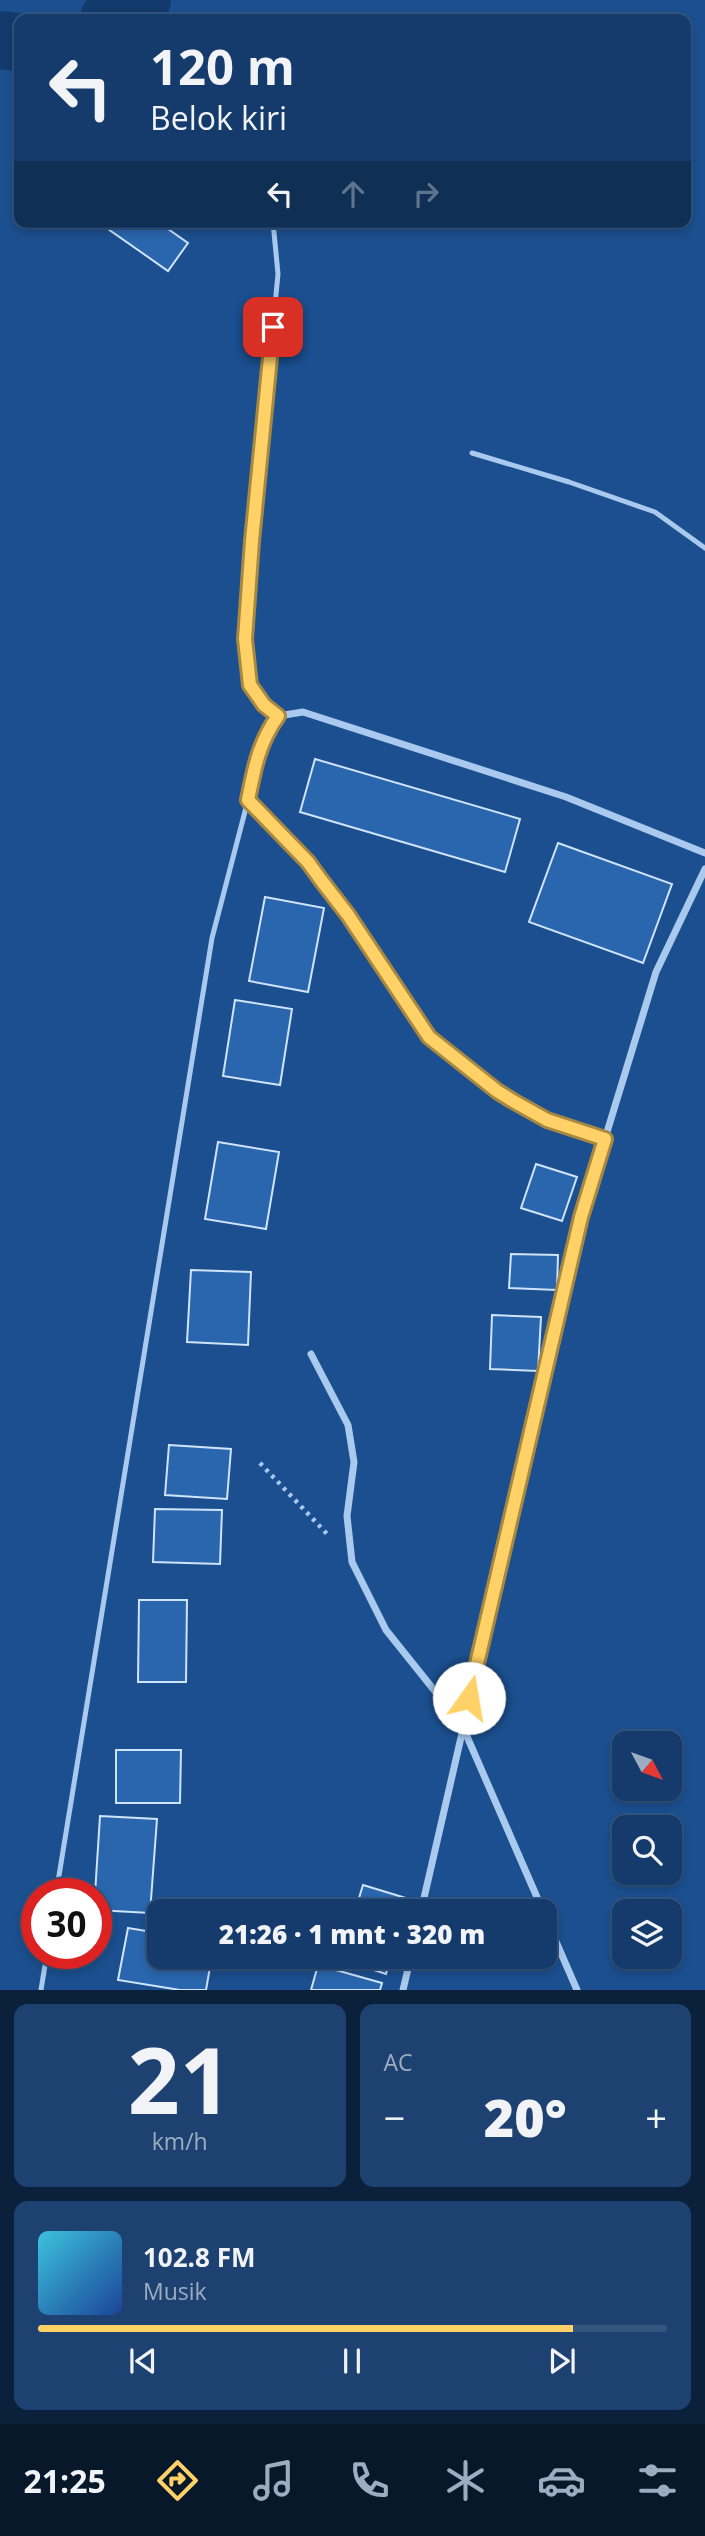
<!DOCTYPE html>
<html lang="id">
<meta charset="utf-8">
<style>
:root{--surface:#143b6b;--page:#1d4271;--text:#f1f3f6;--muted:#9dadc1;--line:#33557e;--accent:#ffd166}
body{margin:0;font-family:"Open Sans",sans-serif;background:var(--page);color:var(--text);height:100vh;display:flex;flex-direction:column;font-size:26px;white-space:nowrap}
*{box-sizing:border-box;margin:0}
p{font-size:23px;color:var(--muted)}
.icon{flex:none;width:38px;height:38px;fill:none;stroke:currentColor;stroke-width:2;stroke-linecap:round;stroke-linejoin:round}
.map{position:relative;height:1990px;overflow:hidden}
.drawer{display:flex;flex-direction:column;gap:14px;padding:14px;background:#0b203b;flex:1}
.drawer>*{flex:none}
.banner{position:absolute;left:14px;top:14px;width:677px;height:214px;border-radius:14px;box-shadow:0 4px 10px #0003,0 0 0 2px var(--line);background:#143b6b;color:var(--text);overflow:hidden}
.needle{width:46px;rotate:131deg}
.fabs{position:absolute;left:612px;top:1731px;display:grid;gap:14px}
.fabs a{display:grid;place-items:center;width:70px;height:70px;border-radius:14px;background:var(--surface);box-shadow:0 4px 10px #0003,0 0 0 2px var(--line);font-size:35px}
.speed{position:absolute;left:21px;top:1878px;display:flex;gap:14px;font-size:35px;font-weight:700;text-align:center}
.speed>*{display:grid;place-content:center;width:91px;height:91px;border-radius:50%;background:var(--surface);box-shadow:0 4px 10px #0003,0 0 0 2px var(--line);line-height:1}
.speed .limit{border:10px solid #d22;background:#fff;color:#111}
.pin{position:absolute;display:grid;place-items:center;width:60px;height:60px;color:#fff;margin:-30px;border-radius:14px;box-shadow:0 4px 10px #0006}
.me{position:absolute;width:77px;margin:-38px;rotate:13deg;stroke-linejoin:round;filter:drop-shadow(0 0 5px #0008)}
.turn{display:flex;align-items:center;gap:24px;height:147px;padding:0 21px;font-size:32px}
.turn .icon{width:91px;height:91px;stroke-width:2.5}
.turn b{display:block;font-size:49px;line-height:60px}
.lanes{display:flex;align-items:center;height:66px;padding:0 21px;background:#0003;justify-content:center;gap:35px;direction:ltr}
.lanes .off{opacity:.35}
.big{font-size:52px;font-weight:800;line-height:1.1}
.drawer .widget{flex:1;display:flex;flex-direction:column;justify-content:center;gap:10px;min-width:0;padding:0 24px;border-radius:14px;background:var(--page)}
.drawer .dial{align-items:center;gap:0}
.dial b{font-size:91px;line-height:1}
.song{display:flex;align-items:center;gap:21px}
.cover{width:84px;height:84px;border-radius:10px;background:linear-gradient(135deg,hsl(190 70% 55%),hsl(220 70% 35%))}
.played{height:7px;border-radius:4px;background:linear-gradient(90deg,var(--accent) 85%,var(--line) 85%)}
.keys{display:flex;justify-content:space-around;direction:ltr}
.heat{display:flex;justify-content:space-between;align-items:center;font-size:38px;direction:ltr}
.drawer .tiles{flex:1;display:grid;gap:14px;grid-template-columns:1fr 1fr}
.widget:last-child{grid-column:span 2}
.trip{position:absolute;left:147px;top:1899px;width:410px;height:70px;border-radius:14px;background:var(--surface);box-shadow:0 4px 10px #0003,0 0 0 2px var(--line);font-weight:800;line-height:70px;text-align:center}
.dock{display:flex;height:112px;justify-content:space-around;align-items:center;background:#08182b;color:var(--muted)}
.dock .icon{width:49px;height:49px}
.dock .active{color:var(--accent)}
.dock b{font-size:32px;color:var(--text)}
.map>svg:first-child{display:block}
</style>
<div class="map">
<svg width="705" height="1990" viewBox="0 0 705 1990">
<rect width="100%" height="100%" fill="#1b4f8f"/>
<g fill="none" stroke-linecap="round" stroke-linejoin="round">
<g stroke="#123a6d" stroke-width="58">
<path d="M109,19L142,0"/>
<path d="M0,40L19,42"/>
</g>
</g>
<g fill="#2a66ad" stroke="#cfe3fa" stroke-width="2">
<path d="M98,222H158L188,243L168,271Z"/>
<path d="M315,759L520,819L505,872L300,812Z"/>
<path d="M558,843L672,884L643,963L529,922Z"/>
<path d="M265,897L324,908L308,992L249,981Z"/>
<path d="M235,1000L292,1009L280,1085L223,1076Z"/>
<path d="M218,1142L279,1152L266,1229L205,1219Z"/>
<path d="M536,1164L577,1177L562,1221L521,1208Z"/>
<path d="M511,1254L558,1255L557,1290L509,1288Z"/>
<path d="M191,1270L251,1272L248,1345L187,1342Z"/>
<path d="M492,1315L541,1317L538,1371L490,1369Z"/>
<path d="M169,1445L231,1449L227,1499L165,1495Z"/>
<path d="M155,1509L222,1510L220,1564L153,1562Z"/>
<path d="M139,1600H187L186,1682H138Z"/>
<path d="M116,1750H181L180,1803H116Z"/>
<path d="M100,1816L157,1819L150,1913L96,1910L95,1894Z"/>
<path d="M363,1885L409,1899L406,1911H355Z"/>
<path d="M128,1928L159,1933V1956H212L206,1990H180L118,1980Z"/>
<path d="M341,1956H391L386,1974L340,1959Z"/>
<path d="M318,1965L382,1983L380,1990H311Z"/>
</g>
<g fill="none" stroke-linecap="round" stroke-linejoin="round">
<path stroke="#a9c9ee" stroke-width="4.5" stroke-dasharray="3.5 5" stroke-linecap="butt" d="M260,1463L329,1536"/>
<g stroke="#a9c9ee" stroke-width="5">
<path d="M273,222L278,274L252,541L245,639L250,685L264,705L278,716"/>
<path d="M472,453L569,482L655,512L705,548"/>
<path d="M56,1894L212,938L248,800"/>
<path d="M41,1990L47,1953"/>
</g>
<g stroke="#a9c9ee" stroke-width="7">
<path d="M605,1139L547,1120L497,1092L429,1037L348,915L308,862L248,800C254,769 259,742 278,716L303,712L566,797L705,853"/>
<path d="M311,1354L348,1425L354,1462L347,1516L352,1562L386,1630L462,1725L543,1911"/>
<path d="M421,1911L581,1217L656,972L705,869"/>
<path d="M544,1914L577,1990"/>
<path d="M403,1990L411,1956"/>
</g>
</g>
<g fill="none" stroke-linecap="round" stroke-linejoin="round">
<defs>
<path id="route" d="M273,327L252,541L245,639L250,685L264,705L278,716C259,742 254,769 248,800L308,862L321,880L348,915L429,1037L497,1091L513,1101L547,1120L605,1139L581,1217L469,1698"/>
</defs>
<use href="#route" stroke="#a68842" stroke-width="18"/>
<use href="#route" stroke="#ffd166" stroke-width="12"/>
</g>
</svg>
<div class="fabs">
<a><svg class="needle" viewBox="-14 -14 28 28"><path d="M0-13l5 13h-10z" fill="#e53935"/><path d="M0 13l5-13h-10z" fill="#9dadc1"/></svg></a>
<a><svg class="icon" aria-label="search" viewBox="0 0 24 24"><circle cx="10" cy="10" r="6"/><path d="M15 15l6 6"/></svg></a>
<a><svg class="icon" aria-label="layers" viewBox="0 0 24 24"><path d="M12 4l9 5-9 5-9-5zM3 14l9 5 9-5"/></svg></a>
</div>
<div class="speed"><div class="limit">30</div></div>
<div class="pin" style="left:273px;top:327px;background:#d93025"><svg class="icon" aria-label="arrive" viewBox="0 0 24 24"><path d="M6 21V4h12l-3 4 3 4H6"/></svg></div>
<svg class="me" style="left:469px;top:1698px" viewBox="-20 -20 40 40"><circle r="19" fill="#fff"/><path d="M0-13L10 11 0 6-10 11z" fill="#ffd166"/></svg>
<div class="trip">21:26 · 1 mnt · 320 m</div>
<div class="banner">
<div class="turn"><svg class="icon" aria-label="left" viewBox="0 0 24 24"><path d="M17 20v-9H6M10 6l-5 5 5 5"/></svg><div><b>120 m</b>Belok kiri</div></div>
<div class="lanes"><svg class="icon" aria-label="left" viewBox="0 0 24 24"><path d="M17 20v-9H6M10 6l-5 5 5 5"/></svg><svg class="icon off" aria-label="ahead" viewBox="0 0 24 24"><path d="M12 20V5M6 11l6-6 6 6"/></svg><svg class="icon off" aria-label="right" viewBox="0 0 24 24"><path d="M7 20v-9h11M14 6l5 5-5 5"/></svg></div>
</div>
</div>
<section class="drawer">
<div class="tiles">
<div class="widget dial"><b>21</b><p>km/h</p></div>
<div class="widget"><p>AC</p>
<div class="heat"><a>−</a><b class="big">20°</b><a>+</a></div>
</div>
<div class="widget">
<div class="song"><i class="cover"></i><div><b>102.8 FM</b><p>Musik</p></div></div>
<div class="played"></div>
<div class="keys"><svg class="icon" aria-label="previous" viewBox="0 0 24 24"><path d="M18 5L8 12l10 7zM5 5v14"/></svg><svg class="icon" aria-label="pause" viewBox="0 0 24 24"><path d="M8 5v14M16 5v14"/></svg><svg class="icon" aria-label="next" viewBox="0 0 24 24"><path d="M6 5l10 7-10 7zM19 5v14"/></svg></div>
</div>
</div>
</section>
<nav class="dock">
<b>21:25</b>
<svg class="icon active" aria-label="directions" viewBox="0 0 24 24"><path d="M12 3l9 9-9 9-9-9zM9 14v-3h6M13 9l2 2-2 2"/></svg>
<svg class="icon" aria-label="music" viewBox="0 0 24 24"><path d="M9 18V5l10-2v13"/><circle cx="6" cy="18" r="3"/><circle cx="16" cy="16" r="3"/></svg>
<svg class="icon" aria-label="phone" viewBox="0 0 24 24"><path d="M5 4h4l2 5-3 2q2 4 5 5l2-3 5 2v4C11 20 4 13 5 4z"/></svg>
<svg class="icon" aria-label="climate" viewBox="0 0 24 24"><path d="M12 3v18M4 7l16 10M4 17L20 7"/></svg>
<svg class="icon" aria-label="car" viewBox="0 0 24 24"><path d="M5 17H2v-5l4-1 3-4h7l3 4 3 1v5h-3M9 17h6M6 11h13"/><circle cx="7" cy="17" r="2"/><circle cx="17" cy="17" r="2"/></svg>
<svg class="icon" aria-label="filters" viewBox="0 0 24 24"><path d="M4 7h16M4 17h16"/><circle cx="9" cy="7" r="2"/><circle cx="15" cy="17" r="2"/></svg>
</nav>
